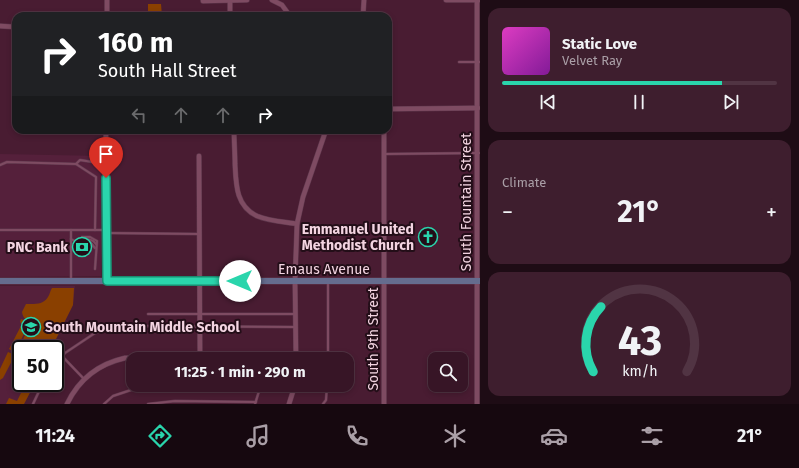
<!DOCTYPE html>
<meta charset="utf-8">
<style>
:root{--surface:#371526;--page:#3e1e2e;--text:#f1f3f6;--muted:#aa9fa7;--line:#513443;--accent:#2ad5ac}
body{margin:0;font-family:"Fira Sans",sans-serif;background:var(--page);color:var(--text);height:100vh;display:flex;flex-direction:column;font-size:15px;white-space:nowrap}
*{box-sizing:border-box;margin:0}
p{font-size:13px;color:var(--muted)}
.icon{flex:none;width:22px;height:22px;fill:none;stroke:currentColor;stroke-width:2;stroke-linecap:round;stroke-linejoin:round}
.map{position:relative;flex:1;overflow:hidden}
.sheet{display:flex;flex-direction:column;gap:8px;padding:8px;background:#1e0c15;width:319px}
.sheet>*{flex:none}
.guide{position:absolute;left:12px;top:12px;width:380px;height:122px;border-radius:12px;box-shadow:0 2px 6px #0003,0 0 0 1px var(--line);background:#202124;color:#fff;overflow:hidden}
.tools{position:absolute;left:428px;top:352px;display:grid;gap:8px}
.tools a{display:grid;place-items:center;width:40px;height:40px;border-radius:8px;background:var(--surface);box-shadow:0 2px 6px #0003,0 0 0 1px var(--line);font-size:20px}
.speed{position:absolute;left:12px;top:340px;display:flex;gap:8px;font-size:20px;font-weight:700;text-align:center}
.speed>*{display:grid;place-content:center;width:52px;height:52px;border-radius:50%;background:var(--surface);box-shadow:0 2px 6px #0003,0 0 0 1px var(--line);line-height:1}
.speed .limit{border:2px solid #111;border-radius:6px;background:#fff;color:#111}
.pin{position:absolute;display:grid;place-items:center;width:34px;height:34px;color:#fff;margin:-41px -17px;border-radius:50% 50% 50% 0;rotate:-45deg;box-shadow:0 0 4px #0007}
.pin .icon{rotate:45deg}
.me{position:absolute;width:44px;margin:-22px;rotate:270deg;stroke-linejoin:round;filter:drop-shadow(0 0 3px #0008)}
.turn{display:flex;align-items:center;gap:14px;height:84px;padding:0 20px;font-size:18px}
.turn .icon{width:52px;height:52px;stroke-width:2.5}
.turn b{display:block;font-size:28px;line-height:34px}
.lanes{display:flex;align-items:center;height:38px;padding:0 20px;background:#0003;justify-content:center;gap:20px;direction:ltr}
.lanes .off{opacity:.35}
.big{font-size:30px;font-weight:700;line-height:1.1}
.sheet .widget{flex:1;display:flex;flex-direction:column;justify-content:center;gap:6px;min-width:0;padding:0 14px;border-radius:12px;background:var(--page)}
.sheet .dial{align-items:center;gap:0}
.dial svg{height:104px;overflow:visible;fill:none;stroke:var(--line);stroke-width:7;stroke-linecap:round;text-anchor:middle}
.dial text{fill:var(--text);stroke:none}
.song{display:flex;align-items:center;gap:12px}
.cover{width:48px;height:48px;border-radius:6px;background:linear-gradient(135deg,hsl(310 70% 55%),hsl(290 70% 35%))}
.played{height:4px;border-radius:2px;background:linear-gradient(90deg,var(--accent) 80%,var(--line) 80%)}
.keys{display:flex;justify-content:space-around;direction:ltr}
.heat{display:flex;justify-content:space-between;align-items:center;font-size:22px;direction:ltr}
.trip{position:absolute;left:126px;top:352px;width:228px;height:40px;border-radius:12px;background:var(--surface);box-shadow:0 2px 6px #0003,0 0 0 1px var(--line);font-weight:700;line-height:40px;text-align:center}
.tabs{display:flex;height:64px;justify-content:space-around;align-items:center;background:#16080f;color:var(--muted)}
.tabs .icon{width:28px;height:28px}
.tabs .selected{color:var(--accent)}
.tabs b{font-size:18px;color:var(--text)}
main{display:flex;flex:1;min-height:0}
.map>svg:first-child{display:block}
</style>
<main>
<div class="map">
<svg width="480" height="404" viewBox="0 0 480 404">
<rect width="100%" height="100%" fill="#491c32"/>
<g fill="#55203b">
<path d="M0,154L102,156L101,276L0,277Z"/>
<path d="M0,286H75L73,305L51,349H21V383H35L24,404H0Z"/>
</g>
<g fill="#8a4000">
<path d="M148,4H161L162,16H148Z"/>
<path d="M52,288H74L73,305L51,349H21V356L17,353L29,326C28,319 23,320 22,312L26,304C35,304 43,305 48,297C50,294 50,291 52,288Z"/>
<path d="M21,319L26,321L28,325L15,353L9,349L22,324L20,322Z"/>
<path d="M8,352L15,355L3,378L0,380V369Z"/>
<path d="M28,383H35L24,404H6L9,398L17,401L24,387H26Z"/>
</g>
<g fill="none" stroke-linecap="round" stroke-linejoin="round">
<defs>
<g id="service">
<path d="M459,62H480"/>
<path d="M385,154L480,153"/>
<path d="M76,164L80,160L105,164"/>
<path d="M0,165L7,162L76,164L96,177L95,230"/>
<path d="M0,230H104"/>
<path d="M107,233L199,234"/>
<path d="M82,237H90L97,241L95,269"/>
<path d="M71,239L76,242"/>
<path d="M82,239C88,239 93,239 96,244"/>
<path d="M82,242H90L95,248"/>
<path d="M71,280V230"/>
<path d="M328,282V359"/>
<path d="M148,314H295"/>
<path d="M62,356L84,379"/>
<path d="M55,364L65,353L95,333L108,329L147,326L295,327"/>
<path d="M33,404L43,383"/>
<path d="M104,404L113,396L134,389H293"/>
<path d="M148,404L175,401L256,402"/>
<path d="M255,404L260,388"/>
<path d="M323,404L326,400L327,385"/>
</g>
<g id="minor">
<path d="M230,0V16"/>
<path d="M272,0L282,5L290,16"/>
<path d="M446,0H480"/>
<path d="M477,0V404"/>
<path d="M203,1L247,0"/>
<path d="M107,16V0"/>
<path d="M363,16L364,0"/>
<path d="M0,26L16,27"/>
<path d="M388,109L478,108"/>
<path d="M106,130L105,207L107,281"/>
<path d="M234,130C234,141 235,153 235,164C236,185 236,206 257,216C269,221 285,222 297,224"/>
<path d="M199,156L200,357"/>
<path d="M296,359L295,281L297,224L303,197L326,130"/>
<path d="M67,404C79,379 98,364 125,358L296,357"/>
<path d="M289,404L295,385"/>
<path d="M384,404V130"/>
</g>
<path id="secondary" d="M0,281H480"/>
</defs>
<use href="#service" stroke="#60394e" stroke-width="3"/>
<use href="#minor" stroke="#60394e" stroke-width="5.5"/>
<use href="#secondary" stroke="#60394e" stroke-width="7"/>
<use href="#service" stroke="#7e4b62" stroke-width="2"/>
<use href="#minor" stroke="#7e4b62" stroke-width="4.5"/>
<use href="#secondary" stroke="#656c8e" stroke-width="6"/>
</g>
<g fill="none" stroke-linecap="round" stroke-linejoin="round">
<defs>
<path id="route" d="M106,178L107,281H240"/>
</defs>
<use href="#route" stroke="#1b8a70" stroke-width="10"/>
<use href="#route" stroke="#2ad5ac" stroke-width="7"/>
</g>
<defs>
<symbol id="church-ring" viewBox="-11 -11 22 22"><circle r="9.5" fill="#230e18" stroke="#2ad5ac" stroke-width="1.5"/><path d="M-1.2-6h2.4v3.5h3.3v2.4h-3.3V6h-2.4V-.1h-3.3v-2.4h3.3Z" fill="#2ad5ac"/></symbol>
<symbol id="bank-ring" viewBox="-11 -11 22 22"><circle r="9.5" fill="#230e18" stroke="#2ad5ac" stroke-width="1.5"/><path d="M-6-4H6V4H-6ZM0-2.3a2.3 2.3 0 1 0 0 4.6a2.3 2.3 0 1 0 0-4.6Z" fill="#2ad5ac"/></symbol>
<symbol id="school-ring" viewBox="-11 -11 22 22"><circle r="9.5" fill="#230e18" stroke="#2ad5ac" stroke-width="1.5"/><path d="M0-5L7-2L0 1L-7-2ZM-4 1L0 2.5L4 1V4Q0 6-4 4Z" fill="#2ad5ac"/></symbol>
</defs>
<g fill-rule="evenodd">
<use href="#church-ring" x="417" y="226" width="22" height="22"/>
<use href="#bank-ring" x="71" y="236" width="22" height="22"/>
<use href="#school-ring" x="20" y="316" width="22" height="22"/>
</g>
<g text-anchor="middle" stroke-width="4" stroke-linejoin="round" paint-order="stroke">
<g font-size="14" fill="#f3d4e1" stroke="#230e18">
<text transform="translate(466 202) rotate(-90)" y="5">South Fountain Street</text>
<text x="324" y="274">Emaus Avenue</text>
<text transform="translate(373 339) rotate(-90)" y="5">South 9th Street</text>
</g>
<g font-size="14" font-weight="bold" fill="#f3d4e1" stroke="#230e18" text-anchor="end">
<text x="414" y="234">Emmanuel United<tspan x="414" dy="16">Methodist Church</tspan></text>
<text x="68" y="252">PNC Bank</text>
<text x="45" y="332" text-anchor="start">South Mountain Middle School</text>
</g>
</g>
</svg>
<div class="tools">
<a><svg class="icon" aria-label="search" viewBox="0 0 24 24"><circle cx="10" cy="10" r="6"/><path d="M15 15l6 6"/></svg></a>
</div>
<div class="speed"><div class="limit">50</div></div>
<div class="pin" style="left:106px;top:178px;background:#d93025"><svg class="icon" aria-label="arrive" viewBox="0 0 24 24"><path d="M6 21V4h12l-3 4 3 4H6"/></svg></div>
<svg class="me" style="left:240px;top:281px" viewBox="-20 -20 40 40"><circle r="19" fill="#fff"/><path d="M0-13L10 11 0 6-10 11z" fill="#2ad5ac"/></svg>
<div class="trip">11:25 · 1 min · 290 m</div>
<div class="guide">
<div class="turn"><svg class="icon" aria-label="right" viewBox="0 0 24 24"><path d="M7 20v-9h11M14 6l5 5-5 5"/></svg><div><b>160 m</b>South Hall Street</div></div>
<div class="lanes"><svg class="icon off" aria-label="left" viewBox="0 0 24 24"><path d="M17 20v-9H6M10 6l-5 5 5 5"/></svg><svg class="icon off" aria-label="ahead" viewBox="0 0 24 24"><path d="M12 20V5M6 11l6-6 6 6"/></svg><svg class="icon off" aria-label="ahead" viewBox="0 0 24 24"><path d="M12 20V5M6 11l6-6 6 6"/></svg><svg class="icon" aria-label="right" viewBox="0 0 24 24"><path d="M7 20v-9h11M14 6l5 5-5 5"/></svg></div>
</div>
</div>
<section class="sheet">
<div class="widget">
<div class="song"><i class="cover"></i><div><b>Static Love</b><p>Velvet Ray</p></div></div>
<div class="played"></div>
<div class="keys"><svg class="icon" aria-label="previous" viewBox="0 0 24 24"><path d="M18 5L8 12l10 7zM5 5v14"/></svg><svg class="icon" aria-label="pause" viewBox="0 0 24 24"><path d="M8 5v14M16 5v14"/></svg><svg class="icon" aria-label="next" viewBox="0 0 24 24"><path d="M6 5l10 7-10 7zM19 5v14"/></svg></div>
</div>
<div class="widget"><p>Climate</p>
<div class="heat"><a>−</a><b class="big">21°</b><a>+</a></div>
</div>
<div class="widget dial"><svg viewBox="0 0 100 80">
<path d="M14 69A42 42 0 1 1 86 69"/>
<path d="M14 69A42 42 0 0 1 20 19" stroke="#2ad5ac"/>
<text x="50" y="56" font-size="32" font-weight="700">43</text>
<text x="50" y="72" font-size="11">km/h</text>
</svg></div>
</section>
</main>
<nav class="tabs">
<b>11:24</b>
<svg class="icon selected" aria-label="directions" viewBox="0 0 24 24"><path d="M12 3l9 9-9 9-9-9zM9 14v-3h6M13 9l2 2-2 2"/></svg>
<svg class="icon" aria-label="music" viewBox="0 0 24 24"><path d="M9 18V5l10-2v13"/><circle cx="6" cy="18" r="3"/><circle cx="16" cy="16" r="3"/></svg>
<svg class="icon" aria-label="phone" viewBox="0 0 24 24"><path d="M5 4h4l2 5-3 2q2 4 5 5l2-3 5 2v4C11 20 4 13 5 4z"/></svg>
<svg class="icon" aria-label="climate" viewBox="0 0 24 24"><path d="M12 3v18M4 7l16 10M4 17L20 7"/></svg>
<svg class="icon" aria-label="car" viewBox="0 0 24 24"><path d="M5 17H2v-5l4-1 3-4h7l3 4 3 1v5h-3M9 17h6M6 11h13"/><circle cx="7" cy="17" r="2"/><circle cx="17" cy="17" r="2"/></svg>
<svg class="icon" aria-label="filters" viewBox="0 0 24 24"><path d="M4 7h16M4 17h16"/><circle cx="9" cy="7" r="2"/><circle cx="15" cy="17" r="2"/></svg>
<b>21°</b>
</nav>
